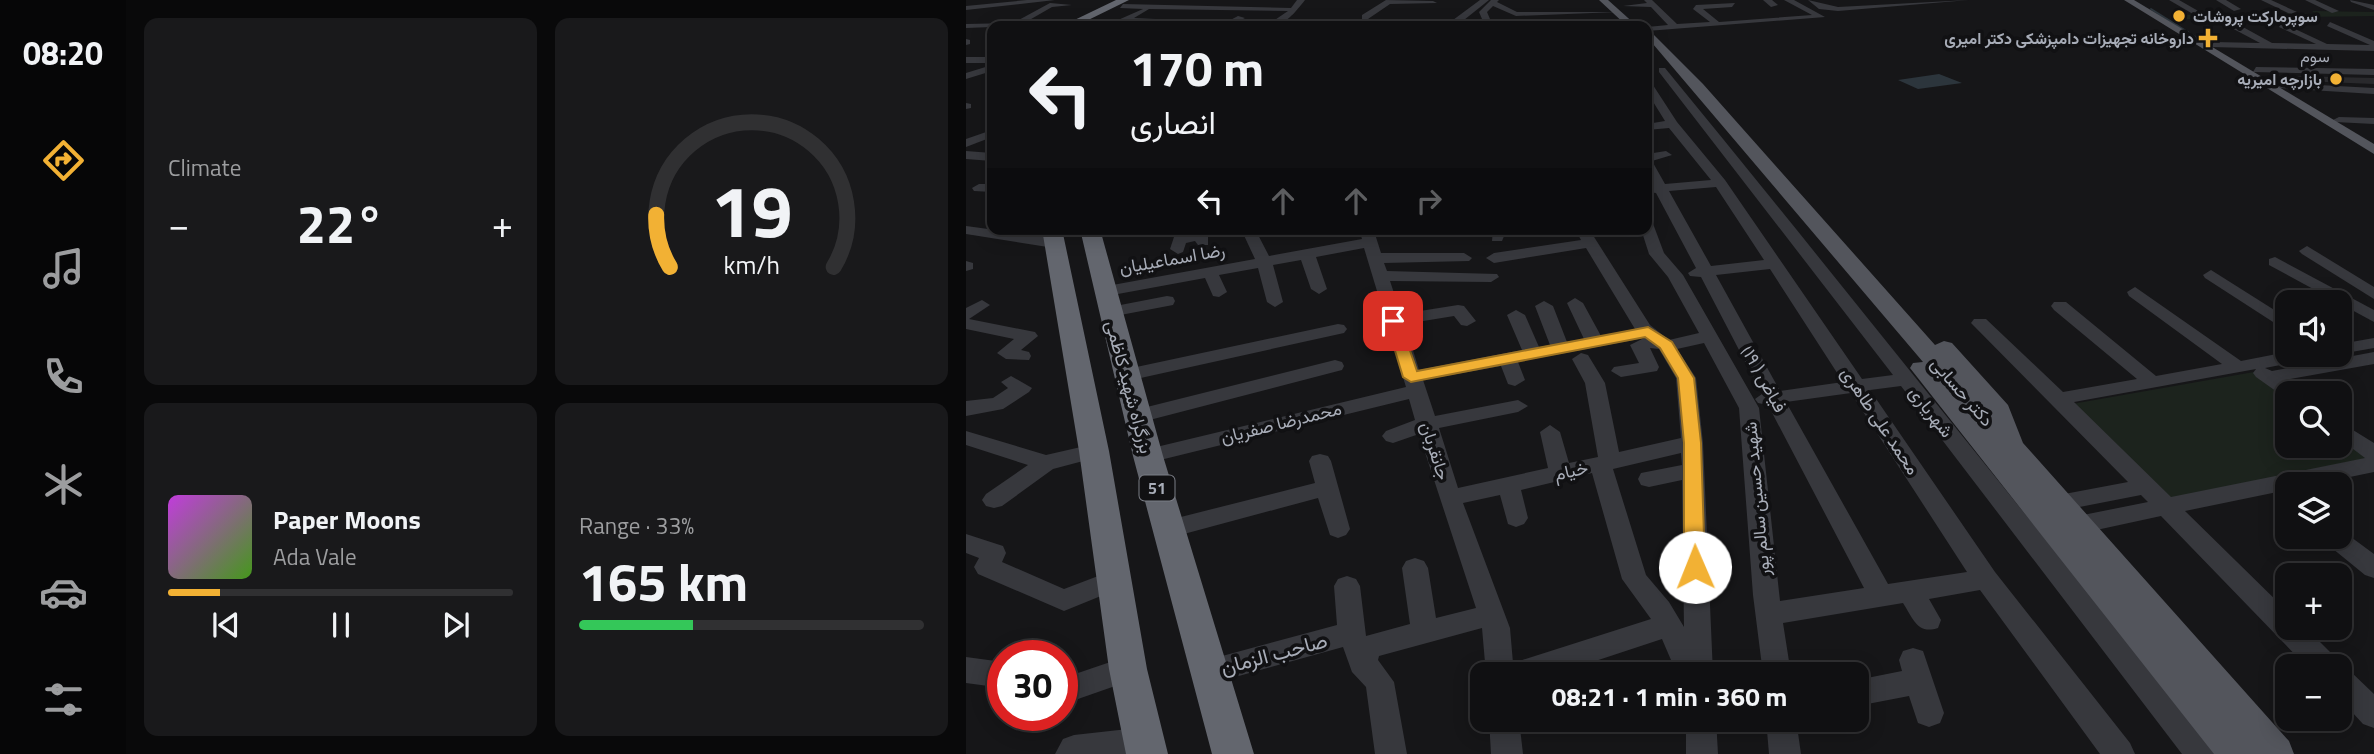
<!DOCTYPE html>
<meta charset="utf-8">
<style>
:root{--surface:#101012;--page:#19191b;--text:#f1f3f6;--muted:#9c9d9f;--line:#303032;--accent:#f2b134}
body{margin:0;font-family:"Titillium Web",Vazirmatn,sans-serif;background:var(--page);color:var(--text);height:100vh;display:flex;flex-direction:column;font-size:26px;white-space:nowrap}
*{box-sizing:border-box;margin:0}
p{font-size:23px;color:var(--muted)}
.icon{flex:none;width:38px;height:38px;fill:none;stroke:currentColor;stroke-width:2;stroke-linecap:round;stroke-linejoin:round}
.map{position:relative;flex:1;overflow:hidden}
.details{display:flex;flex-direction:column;gap:18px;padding:18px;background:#09090a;width:840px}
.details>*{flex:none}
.banner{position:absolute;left:21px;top:21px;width:665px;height:214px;border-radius:14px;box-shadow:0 4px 18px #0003,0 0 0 2px var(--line);background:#101012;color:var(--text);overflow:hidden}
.tools{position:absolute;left:1309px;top:290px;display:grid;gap:14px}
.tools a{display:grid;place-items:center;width:77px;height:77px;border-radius:14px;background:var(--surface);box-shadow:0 4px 18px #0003,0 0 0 2px var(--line);font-size:35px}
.speed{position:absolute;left:21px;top:640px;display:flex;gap:14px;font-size:35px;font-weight:700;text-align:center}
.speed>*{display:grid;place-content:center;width:91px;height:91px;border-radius:50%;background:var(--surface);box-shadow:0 4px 18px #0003,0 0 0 2px var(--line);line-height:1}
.speed .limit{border:10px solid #d22;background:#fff;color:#111}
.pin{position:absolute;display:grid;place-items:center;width:60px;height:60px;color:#fff;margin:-30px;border-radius:14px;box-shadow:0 4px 10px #0006}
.me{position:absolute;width:77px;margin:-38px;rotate:359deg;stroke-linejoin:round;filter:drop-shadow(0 0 5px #0008)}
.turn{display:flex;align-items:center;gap:24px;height:147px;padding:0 28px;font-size:32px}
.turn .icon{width:91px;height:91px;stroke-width:2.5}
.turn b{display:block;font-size:49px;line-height:60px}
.lanes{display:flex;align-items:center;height:66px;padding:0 28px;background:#0003;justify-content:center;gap:35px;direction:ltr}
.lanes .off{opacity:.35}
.big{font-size:52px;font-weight:700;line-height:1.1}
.details .widget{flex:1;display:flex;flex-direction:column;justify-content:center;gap:10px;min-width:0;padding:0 24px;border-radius:14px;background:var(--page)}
.details .dial{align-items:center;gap:0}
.dial svg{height:182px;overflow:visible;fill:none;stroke:var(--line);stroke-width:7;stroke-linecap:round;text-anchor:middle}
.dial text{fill:var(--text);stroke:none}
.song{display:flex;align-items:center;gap:21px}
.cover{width:84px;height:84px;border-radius:10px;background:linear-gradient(135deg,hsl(290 70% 55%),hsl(100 70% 35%))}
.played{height:7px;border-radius:4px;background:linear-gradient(90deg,var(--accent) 15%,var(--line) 15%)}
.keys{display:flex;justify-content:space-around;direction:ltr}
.heat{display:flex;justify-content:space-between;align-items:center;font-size:38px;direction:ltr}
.charge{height:10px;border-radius:5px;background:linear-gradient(90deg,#34c759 33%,var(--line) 0)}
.details .tiles{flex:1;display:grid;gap:18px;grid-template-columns:repeat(2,1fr)}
.trip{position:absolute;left:504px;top:662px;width:399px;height:70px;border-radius:14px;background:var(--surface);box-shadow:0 4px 18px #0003,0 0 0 2px var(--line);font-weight:700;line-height:70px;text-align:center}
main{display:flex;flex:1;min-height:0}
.dock{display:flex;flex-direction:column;width:126px;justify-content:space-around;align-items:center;background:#060607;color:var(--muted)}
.dock .icon{width:49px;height:49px}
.dock .current{color:var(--accent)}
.dock b{font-size:32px;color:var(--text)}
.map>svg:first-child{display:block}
</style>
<main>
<nav class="dock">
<b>08:20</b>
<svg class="icon current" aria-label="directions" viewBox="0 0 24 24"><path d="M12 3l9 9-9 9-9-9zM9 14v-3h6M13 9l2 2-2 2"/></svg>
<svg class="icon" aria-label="music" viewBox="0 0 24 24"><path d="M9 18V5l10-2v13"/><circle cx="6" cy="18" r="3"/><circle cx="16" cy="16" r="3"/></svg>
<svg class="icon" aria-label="phone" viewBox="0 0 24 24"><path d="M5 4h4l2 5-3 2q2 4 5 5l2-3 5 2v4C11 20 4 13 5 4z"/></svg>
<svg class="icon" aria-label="climate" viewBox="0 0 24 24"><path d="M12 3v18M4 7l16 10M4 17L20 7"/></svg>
<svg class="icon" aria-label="car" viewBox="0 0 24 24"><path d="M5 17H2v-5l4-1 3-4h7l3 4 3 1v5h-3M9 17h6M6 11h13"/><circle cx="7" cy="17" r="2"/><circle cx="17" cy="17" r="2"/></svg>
<svg class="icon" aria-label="filters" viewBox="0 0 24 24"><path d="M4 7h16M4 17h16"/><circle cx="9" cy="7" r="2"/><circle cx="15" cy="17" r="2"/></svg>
</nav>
<section class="details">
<div class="tiles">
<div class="widget"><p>Climate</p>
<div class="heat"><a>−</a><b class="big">22°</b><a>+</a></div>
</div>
<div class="widget dial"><svg viewBox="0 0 100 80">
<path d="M14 69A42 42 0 1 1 86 69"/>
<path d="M14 69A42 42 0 0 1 8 46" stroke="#f2b134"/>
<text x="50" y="56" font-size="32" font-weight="700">19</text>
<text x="50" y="72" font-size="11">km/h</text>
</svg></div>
<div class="widget">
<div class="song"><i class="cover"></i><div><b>Paper Moons</b><p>Ada Vale</p></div></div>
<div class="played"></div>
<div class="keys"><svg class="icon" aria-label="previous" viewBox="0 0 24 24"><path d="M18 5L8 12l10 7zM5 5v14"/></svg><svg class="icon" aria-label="pause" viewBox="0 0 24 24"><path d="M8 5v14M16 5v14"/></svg><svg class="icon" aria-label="next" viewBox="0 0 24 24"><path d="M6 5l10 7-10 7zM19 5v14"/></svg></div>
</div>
<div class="widget"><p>Range · 33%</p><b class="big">165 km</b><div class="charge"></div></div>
</div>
</section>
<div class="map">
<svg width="1408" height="754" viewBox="0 0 1408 754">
<rect width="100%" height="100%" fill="#161618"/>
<g fill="#1c231d">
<path d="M1346,11L1408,12V16L1278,18L1280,20L1210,19L1204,15L1349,13Z"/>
<path d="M1288,372L1321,396V446H1374V434L1406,457L1204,499L1106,404Z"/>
</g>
<path fill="#2c353c" d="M973,74L996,83L952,89L932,80Z"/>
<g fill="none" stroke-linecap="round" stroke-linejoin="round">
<path stroke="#2c353c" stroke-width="2" d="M1185,9L1236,41"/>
</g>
<path fill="#29292c" d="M1326,76L1408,78V84L1336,81Z"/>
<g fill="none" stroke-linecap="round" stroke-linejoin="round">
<g fill="#37383d" fill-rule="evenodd">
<path d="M61,0H89L0,10V6Z"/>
<path d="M331,0H339C328,14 318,27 300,26L322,11L183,9L168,18L190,19L193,23L152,20L177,9L154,8L157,4L325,8Z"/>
<path d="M420,0L467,1L471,3L424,4L402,19H396V15Z"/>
<path d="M514,0H523L493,24H487V20Z"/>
<path d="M525,0H533L531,2L551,12H652L550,16L527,6L521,12L527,26H519L513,12Z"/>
<path d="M678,0H686L711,24L744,22L727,9L730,5L769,3L766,7L737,9L753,22L846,15L818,0H828L859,17L681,31V27L702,25L685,7L657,6L681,3Z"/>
<path d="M797,0H806L812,5L805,7Z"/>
<path d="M842,0L872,7L1003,0L872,11L853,9Z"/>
<path d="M1203,0H1213L1234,12L1227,14Z"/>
<path d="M1250,0H1260L1275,9L1268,11Z"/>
<path d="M1295,0H1305L1331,12L1324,14Z"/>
<path d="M1339,0H1349L1373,11L1366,13Z"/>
<path d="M1384,0L1408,5V10L1385,2Z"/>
<path d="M84,3L106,5L86,7L53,26L0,28V24L47,23Z"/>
<path d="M272,16L279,18L263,26H253Z"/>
<path d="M232,20L245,22L238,26H228Z"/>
<path d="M355,20L362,22L357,26H348Z"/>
<path d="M1260,21H1266L1306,43L1350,44L1313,27L1316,23L1361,44L1404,45L1361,26L1364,22L1408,41V51L1245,47L1248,42L1294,43L1260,25Z"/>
<path d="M121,23L149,26H118Z"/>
<path d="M0,39L4,40V44L0,45Z"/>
<rect x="0" y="57" width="26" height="6"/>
<path d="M26,65V71L0,79V73Z"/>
<path d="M1290,67L1408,69V75L1287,72Z"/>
<path d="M693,68H699C883,292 1061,520 1246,743L1251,754H1216L935,386L904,390L1029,572L1164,743L1169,754H1134L1014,590L963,599L975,620L972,628C951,635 947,618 937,603L817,623L825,674H797L787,595L773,408L738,343L711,349L730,378L737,443L747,674H711L696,639L590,674H520L516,628L413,656L412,660L428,682L441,754H409L400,687L386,672L377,647L244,684L234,680L230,671L234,662L371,625L368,586L372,579L381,576L390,579L394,586L400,636L444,624L436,568L440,561L449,558L458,561L462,568L470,618L510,608L453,434L427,443L420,441L416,436L420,431L449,420L443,399L182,463L174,461L171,456L174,451L182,449L440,387L398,248L350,257L361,289L353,294L345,289L335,260L307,265L317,302L309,307L301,302L292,268L253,275L261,292L253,297L247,296L239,278L141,296L133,291L141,286L289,259L275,229H289L303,256L396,239L393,229H474L467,233L409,234L415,253H498L506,258L503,261L418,263L421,271L531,274L533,277L525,282L424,281L435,314L492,305L498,306L510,321L501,326L495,325L488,316L439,324L453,370L556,350L541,315L550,310L559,315L573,347L584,345L569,306L578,301L587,306L601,342L618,339L601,303L609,298L617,303L635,336L669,329L620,248L528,263L520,258L528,253L615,240L609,229H623L684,325L703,340L733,333L702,277L683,254L675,229H681V220L686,221L698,253L717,275L793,408L814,601L898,588L802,405L792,403L789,399L796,394L735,277L724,276L722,273L730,268L690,193L681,192V186L686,185L681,174V154L700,151L706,155L686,161L699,184L745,180L703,128L681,130V124L699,121L681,92V81L685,82L711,122L759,180L896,379L927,375L693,72ZM750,187L798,260L745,266L703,191ZM804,269L877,382L814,391L750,275ZM678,338L664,345L673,363L648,367L645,371L655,377L691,371L693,367L684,348L693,349L710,378L715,438L653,452L639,383L622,355L615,353L606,359L619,383L632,457L603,463L594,432L584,425L574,432L582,468L492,488L473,428L552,412L562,406L552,400L469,416L457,380L535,366L542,384L549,386L559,380L552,362ZM885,393L1001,572L922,584L820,402ZM715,453L716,465L675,473L672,479L675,485L683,487L716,480L718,627L703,602L680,575L647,469ZM626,473L656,579L685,619L547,663L544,628L497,503L534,495L542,524L550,527L558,524L562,518L555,490Z"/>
<path d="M1317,83L1408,88V94L1313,88L1312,86Z"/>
<path d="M0,103L5,104V108L0,109Z"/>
<path d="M1373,117L1408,118V124L1369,122L1367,120Z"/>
<path d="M26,130V137L0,147V139Z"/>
<path d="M0,151L26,153V161L0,159Z"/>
<path d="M13,184H26V192L8,191L6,188Z"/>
<path d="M0,226L88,238L96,243L88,248L0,234Z"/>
<path d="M527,229H541L536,241H526Z"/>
<path d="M235,232L242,236V245H232L229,241L220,243L217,252L212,254L204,249L208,237Z"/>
<path d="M1341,246L1408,287V299L1336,254L1333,251Z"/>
<path d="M1309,257L1408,310V322L1303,265V259Z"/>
<path d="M0,261L7,263V269L0,271Z"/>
<path d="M1245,270L1321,318V331L1239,278L1237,275Z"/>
<path d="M1169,287L1275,361L1321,352V355H1347L1345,359L1299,368L1306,371L1408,352V364L1319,380L1335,394H1321V399L1290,377L1287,373L1290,369L1108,402L1205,497L1399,458L1374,439V422L1408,443V472L1345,485H1321V490L1219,511L1321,611V628H1340L1370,658L1374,667L1384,671L1408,694V728L1397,724L1374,699V667H1341L1195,516L1112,534L1104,531L1100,525L1104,519L1112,516L1182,502L1175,495L1093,511L1085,509L1081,503L1085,497L1093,495L1162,482L1005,323L1008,319H1020L1097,392L1171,379L1088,310L1085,306L1088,302H1100L1190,376L1256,364L1163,296L1161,292Z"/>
<path d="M201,296L207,297L209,301L207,305L144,317L135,312L144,307Z"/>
<path d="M16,300L24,305L3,319L69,332L72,336L55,350L63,352L65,356L63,360L40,359L31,353L48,339L0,329V308Z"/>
<path d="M372,324L378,325L381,329L378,333L161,381L151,375L161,369Z"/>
<path d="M1408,338V348L1374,354V344Z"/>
<path d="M369,360L376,362L378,366L376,370L172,423L162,416L165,411Z"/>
<path d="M45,376L66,388L63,392L37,409L0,416V401L27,398L42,388L35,382Z"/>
<path d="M0,431L80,455L128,444L136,446L139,451L136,456L87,469L36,506L28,508L20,506L16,500L20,494L62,465L0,445Z"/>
<path d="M354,454L362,456L365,461L384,529L380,535L372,538L364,535L352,498L203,538L195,535L191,529L195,523L203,520L349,483L343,461L346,456Z"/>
<path d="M1374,529L1408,554V578L1399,575L1361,544L1358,537H1374Z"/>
<path d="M0,534L37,546L40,553L36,562L98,589L148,570L157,573L161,580L157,587L98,611L12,574L8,567L13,558L0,553Z"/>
<path d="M947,648L957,651L978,713L974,723L963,727L952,723L943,696L891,706V680L936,671L933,660L937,651Z"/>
<path d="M162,656L172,660L176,669L172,678L112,699L96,696V670L112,673Z"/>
<path d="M0,657L37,662V688L0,683Z"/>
<path d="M523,719H553L557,754H525Z"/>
<path d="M720,719H750L752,754H720Z"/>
<path d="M800,719H830L835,754H803Z"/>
<path d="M180,727L191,732L195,742L187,754H89L97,739L108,735Z"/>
</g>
<g fill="#53555c" fill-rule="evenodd">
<path d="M633,0H642L671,26H661Z"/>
<path d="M1158,0H1168L1408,144V154Z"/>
<path d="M681,28L737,84L969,345L978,341L986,343L1042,405L1057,443L1323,741L1328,754H1248L944,368L947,363L957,362L681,37Z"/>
</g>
<g fill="#63666e" fill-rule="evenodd">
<path d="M150,0H163L110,26H96Z"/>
<path d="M76,229H96L143,451L181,669L202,754H160L143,669L113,451Z"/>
<path d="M114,229H134L197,456L288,754H246L167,456Z"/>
</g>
</g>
<path fill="#f2b134" stroke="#9d7322" stroke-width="2" d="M427,316L434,321L451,371L682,327L706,342L728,378L735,443L739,567L736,573H721L718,567V443L712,378L694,348L679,337L445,382L437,377L420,321Z"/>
<g fill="#f2b134" stroke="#111113" stroke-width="2.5">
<circle cx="1213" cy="16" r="7"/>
<path d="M1238.5 27.5h7v7h7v7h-7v7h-7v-7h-7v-7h7z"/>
<circle cx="1370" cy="79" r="7"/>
</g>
<g text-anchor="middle" stroke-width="7" stroke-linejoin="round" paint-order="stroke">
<g font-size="16" font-weight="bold" fill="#a8adb8" stroke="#111113" text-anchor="end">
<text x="1227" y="22" text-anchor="start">سوپرمارکت پروشات</text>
<text x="1228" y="44">داروخانه تجهیزات دامپزشکی دکتر امیری</text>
<text x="1356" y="85">بازارچه امیریه</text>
</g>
<g font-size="16" fill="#a8adb8" stroke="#111113">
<text transform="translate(1349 56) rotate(1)" y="6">سوم</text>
</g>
<rect fill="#111113" stroke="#7b7e86" stroke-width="2" x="173.5" y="475.5" width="35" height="25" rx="5"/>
<g font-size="16" font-weight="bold" fill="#a8adb8">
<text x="191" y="494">51</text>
</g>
<g font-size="18" fill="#a8adb8" stroke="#111113">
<text transform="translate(206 259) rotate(-10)" y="6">رضا اسماعیلیان</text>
<text transform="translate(798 379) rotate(61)" y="6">فیاض ( ۱۹)</text>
<text transform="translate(163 387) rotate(75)" y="6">بزرگراه شهید کاظمی</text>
<text transform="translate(996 392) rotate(49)" y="6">دکتر حسابی</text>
<text transform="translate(965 412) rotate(52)" y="6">شهریاری</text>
<text transform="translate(914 421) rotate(56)" y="6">محمد علی طاهری</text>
<text transform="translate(315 423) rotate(-14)" y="6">محمدرضا صفریان</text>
<text transform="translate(469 451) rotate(72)" y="6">جانقربان</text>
<text transform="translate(605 471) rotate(-13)" y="6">خیام</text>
<text transform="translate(791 499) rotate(-95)" y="6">شهید حسین سالم پور</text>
</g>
<g font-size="21" fill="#a8adb8" stroke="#111113">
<text transform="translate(308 654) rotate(-15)" y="7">صاحب الزمان</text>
</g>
</g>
</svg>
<div class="tools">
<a><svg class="icon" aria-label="sound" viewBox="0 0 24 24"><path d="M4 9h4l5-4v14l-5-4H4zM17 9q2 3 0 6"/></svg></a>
<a><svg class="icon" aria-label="search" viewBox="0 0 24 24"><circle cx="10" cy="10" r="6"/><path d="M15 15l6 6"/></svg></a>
<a><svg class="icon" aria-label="layers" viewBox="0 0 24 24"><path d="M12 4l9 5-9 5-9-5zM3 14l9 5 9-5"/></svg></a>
<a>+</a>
<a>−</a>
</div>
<div class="speed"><div class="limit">30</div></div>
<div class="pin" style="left:427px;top:321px;background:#d93025"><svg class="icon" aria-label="arrive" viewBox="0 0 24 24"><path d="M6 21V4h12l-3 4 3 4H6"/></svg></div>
<svg class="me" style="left:729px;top:567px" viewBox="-20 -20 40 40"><circle r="19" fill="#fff"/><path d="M0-13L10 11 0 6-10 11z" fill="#f2b134"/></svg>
<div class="trip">08:21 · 1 min · 360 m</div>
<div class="banner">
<div class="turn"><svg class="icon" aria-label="left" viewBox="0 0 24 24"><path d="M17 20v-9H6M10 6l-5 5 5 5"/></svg><div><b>170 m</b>انصاری</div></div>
<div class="lanes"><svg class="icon" aria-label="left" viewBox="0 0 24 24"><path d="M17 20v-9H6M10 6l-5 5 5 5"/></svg><svg class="icon off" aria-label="ahead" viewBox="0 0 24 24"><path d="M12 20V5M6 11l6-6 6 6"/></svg><svg class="icon off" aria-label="ahead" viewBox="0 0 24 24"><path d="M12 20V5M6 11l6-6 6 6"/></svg><svg class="icon off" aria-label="right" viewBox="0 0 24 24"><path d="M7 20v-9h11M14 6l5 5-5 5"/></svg></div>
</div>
</div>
</main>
